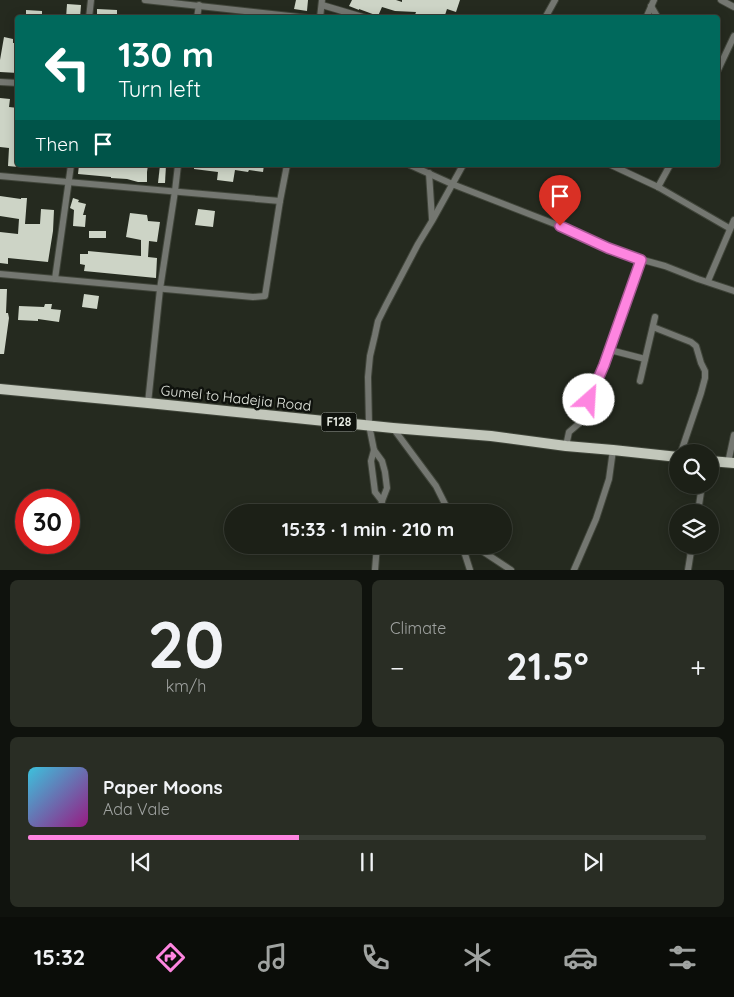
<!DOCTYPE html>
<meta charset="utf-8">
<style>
:root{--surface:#1c2017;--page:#292d24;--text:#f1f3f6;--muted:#a0a3a1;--line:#3a3e36;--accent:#fe85e0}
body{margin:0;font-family:Quicksand,sans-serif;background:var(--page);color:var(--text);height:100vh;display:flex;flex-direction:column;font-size:19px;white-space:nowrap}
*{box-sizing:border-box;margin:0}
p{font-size:16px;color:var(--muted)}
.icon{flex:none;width:28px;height:28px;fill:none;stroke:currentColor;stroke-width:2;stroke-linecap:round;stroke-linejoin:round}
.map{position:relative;height:570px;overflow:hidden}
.sheet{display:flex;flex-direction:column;gap:10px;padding:10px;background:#0f120d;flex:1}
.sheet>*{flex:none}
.top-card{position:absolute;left:15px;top:15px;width:705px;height:152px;border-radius:5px;box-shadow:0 2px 12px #0003,0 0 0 1px var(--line);background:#00695c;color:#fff;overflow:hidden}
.tools{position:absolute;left:669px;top:444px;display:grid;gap:10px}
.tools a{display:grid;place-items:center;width:50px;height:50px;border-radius:50%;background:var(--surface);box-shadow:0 2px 12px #0003,0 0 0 1px var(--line);font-size:25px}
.speed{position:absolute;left:15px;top:489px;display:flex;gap:10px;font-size:25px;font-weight:700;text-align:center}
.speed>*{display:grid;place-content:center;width:65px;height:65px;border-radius:50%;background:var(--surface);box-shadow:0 2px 12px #0003,0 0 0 1px var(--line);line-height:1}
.speed .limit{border:8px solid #d22;background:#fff;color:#111}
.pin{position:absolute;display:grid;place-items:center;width:42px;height:42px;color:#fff;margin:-51px -21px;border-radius:50% 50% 50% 0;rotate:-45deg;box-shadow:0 0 5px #0007}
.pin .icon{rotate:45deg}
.me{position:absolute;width:55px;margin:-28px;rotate:26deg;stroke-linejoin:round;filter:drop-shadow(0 0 4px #0008)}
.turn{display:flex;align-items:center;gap:18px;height:105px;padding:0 20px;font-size:22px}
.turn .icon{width:65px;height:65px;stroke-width:2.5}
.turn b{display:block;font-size:35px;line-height:42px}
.then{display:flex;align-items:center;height:48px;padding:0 20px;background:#0003;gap:10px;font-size:19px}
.big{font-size:38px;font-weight:700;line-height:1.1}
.sheet .tile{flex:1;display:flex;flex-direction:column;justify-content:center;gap:8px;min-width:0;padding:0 18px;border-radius:8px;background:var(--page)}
.sheet .dial{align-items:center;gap:0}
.dial b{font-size:65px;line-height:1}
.song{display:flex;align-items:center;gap:15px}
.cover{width:60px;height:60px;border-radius:8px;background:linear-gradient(135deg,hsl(190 70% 55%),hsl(310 70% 35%))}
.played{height:5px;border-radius:2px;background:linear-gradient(90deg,var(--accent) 40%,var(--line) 40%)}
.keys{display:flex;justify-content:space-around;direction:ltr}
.heat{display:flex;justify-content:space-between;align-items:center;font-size:28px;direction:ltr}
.sheet .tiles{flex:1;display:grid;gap:10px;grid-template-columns:1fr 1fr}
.tile:last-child{grid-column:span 2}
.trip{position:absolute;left:224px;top:504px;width:288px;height:50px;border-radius:25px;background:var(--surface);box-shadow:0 2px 12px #0003,0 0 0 1px var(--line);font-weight:700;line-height:50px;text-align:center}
.tab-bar{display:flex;height:80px;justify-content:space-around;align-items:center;background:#0b0d09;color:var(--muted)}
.tab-bar .icon{width:35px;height:35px}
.tab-bar .on{color:var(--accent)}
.tab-bar b{font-size:22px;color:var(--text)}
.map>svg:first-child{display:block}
</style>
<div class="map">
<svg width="734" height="570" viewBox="0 0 734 570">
<rect width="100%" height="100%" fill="#252a1f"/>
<g fill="#cdd4c6">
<path d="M296,0H308L307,11L294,9Z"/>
<path d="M352,0H396L402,2V0H460L456,12L447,9L444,18H414L416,12L395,11L382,7L378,16L359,9V10L349,6Z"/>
<path d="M67,4L81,5L80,18H66Z"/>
<path d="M97,9L117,10V18H97Z"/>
<path d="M26,10L42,11V18H26Z"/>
<path d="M4,37L13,39V43H18V73L0,72V60Z"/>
<path d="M0,98L10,99L9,107L18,108V167L8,166L9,148L0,147Z"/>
<path d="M79,165H148L147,172V182H138L127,179L111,178V177L78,174Z"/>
<path d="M160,165H166L165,183H158Z"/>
<path d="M194,165H264L263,172L249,170L248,172L235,170L233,182L217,180L218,172L194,169Z"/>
<path d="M0,196L21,199V198H27L25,224H40L41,209L54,210L53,231L48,262L8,258V264L0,263V232L18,234L19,219L0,216Z"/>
<path d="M73,198L79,200L78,202L86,204L83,215H86L85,227L73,226L74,210L70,208Z"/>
<path d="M198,209L215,211L213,227L195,225Z"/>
<path d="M130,213L147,215L148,221L160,222L157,242L149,241L148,257L157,258L156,278L84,271L85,265L80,264V254H88V251L141,256V240L126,237Z"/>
<rect x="89" y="231" width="17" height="7"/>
<path d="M0,289H7L6,313H8L9,318L4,354H0Z"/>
<path d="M84,294L99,296L97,309L82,307Z"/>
<path d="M45,304H52L51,309L61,310L59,322L38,319V321L18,320L19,306L44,307Z"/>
</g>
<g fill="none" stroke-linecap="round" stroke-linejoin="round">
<defs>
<g id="street">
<path d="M145,0L308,18"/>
<path d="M721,0L734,7"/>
<path d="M322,5L366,18"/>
<path d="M651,6L658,18"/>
<path d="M89,18L91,0"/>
<path d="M197,18L199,5"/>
<path d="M320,18L322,0"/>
<path d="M545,18L555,0"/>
<path d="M646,18L654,0"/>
<path d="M718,70L734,36"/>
<path d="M0,82L18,83"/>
<path d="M410,165L452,184L560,226L608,248L632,257L665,266L698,279L734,291"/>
<path d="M611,165L658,187L729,228"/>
<path d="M429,173L432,219"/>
<path d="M0,176L280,201"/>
<path d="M658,187L670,165"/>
<path d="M0,274L253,297L265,296L280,201L287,165"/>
<path d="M55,279L71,165"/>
<path d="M708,281L734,220"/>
<path d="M653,327L691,342L696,346L701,363L705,371V378L701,393L681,452"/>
<path d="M610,350L645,359"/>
<path d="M640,381L655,317"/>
<path d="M148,403L160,289L175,191L178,165"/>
<path d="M393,428L436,486L449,512"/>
<path d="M566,446L569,432L582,421L589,400L598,380L610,350L641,260"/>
<path d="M374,450L382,461L385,472L387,488L382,501L380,512"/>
<path d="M728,463L734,435"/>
<path d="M382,501L375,492L371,461L374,450L369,425L368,377L370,356L375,335L378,321L386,305L418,244L432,221L463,165"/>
<path d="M698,512L702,485"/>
<path d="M462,545L470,570"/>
<path d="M473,545L511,570"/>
<path d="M375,570L377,545"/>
<path d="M574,570L596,519L609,479L613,450"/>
<path d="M688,570L692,545"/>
</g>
<g id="primary">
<path d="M0,389L148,403L393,428L491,436L566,446L613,450L678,457"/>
<path d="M710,461L734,463"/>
</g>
</defs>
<use href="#street" stroke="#40453a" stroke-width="8"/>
<use href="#primary" stroke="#40453a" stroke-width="12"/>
<use href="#street" stroke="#747771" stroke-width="6"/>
<use href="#primary" stroke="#c2c7bb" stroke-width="10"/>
</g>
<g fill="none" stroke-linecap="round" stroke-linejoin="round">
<defs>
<path id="route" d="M560,226L608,248L641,260L604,365L589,400"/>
</defs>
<use href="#route" stroke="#a55692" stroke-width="12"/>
<use href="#route" stroke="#fe85e0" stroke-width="9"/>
</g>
<g text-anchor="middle" stroke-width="5" stroke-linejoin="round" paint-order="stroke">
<rect fill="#0f120d" stroke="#a6aaa3" stroke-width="1" x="321.5" y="412.5" width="35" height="19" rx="4"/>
<g font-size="12" font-weight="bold" fill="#e7ebe3">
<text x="339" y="426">F128</text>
</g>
<g font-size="14" fill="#e7ebe3" stroke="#0f120d">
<text transform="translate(236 398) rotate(6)" y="5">Gumel to Hadejia Road</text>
</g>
</g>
</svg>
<div class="tools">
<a><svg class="icon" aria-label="search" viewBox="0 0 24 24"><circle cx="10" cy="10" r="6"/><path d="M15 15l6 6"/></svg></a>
<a><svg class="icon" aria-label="layers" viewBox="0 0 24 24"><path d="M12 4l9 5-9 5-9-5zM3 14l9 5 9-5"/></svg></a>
</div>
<div class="speed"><div class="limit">30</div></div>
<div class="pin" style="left:560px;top:226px;background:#d93025"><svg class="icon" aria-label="arrive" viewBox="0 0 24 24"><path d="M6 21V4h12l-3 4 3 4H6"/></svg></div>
<svg class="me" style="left:589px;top:400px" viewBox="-20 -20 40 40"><circle r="19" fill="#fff"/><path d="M0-13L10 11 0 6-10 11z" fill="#fe85e0"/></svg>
<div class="trip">15:33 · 1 min · 210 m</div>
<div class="top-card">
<div class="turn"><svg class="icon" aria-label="left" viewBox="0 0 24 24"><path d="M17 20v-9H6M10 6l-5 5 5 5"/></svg><div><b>130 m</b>Turn left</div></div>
<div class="then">Then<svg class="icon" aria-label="arrive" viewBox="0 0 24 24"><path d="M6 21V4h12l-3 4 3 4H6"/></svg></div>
</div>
</div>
<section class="sheet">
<div class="tiles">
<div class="tile dial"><b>20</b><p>km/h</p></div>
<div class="tile"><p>Climate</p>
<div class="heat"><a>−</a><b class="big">21.5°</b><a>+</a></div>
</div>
<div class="tile">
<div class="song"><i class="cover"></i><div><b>Paper Moons</b><p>Ada Vale</p></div></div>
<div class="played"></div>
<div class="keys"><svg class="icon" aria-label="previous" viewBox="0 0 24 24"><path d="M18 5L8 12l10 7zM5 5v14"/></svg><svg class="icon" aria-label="pause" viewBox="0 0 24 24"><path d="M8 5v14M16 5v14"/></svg><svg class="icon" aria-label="next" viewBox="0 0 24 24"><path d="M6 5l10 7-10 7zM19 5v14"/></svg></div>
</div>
</div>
</section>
<nav class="tab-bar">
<b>15:32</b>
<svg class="icon on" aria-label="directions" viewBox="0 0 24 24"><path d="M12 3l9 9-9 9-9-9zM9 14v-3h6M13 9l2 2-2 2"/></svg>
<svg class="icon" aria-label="music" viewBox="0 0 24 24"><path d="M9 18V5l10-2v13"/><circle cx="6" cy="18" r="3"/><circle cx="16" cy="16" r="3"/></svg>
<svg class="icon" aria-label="phone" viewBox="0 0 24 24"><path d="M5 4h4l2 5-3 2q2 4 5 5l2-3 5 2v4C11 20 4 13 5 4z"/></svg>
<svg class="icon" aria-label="climate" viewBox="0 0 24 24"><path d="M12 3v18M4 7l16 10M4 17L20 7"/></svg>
<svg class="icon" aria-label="car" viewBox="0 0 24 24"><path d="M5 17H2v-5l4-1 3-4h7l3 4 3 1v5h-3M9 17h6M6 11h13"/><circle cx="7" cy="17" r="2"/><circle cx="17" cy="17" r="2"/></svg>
<svg class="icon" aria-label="filters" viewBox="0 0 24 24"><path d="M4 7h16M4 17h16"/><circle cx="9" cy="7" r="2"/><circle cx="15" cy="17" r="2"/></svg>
</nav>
